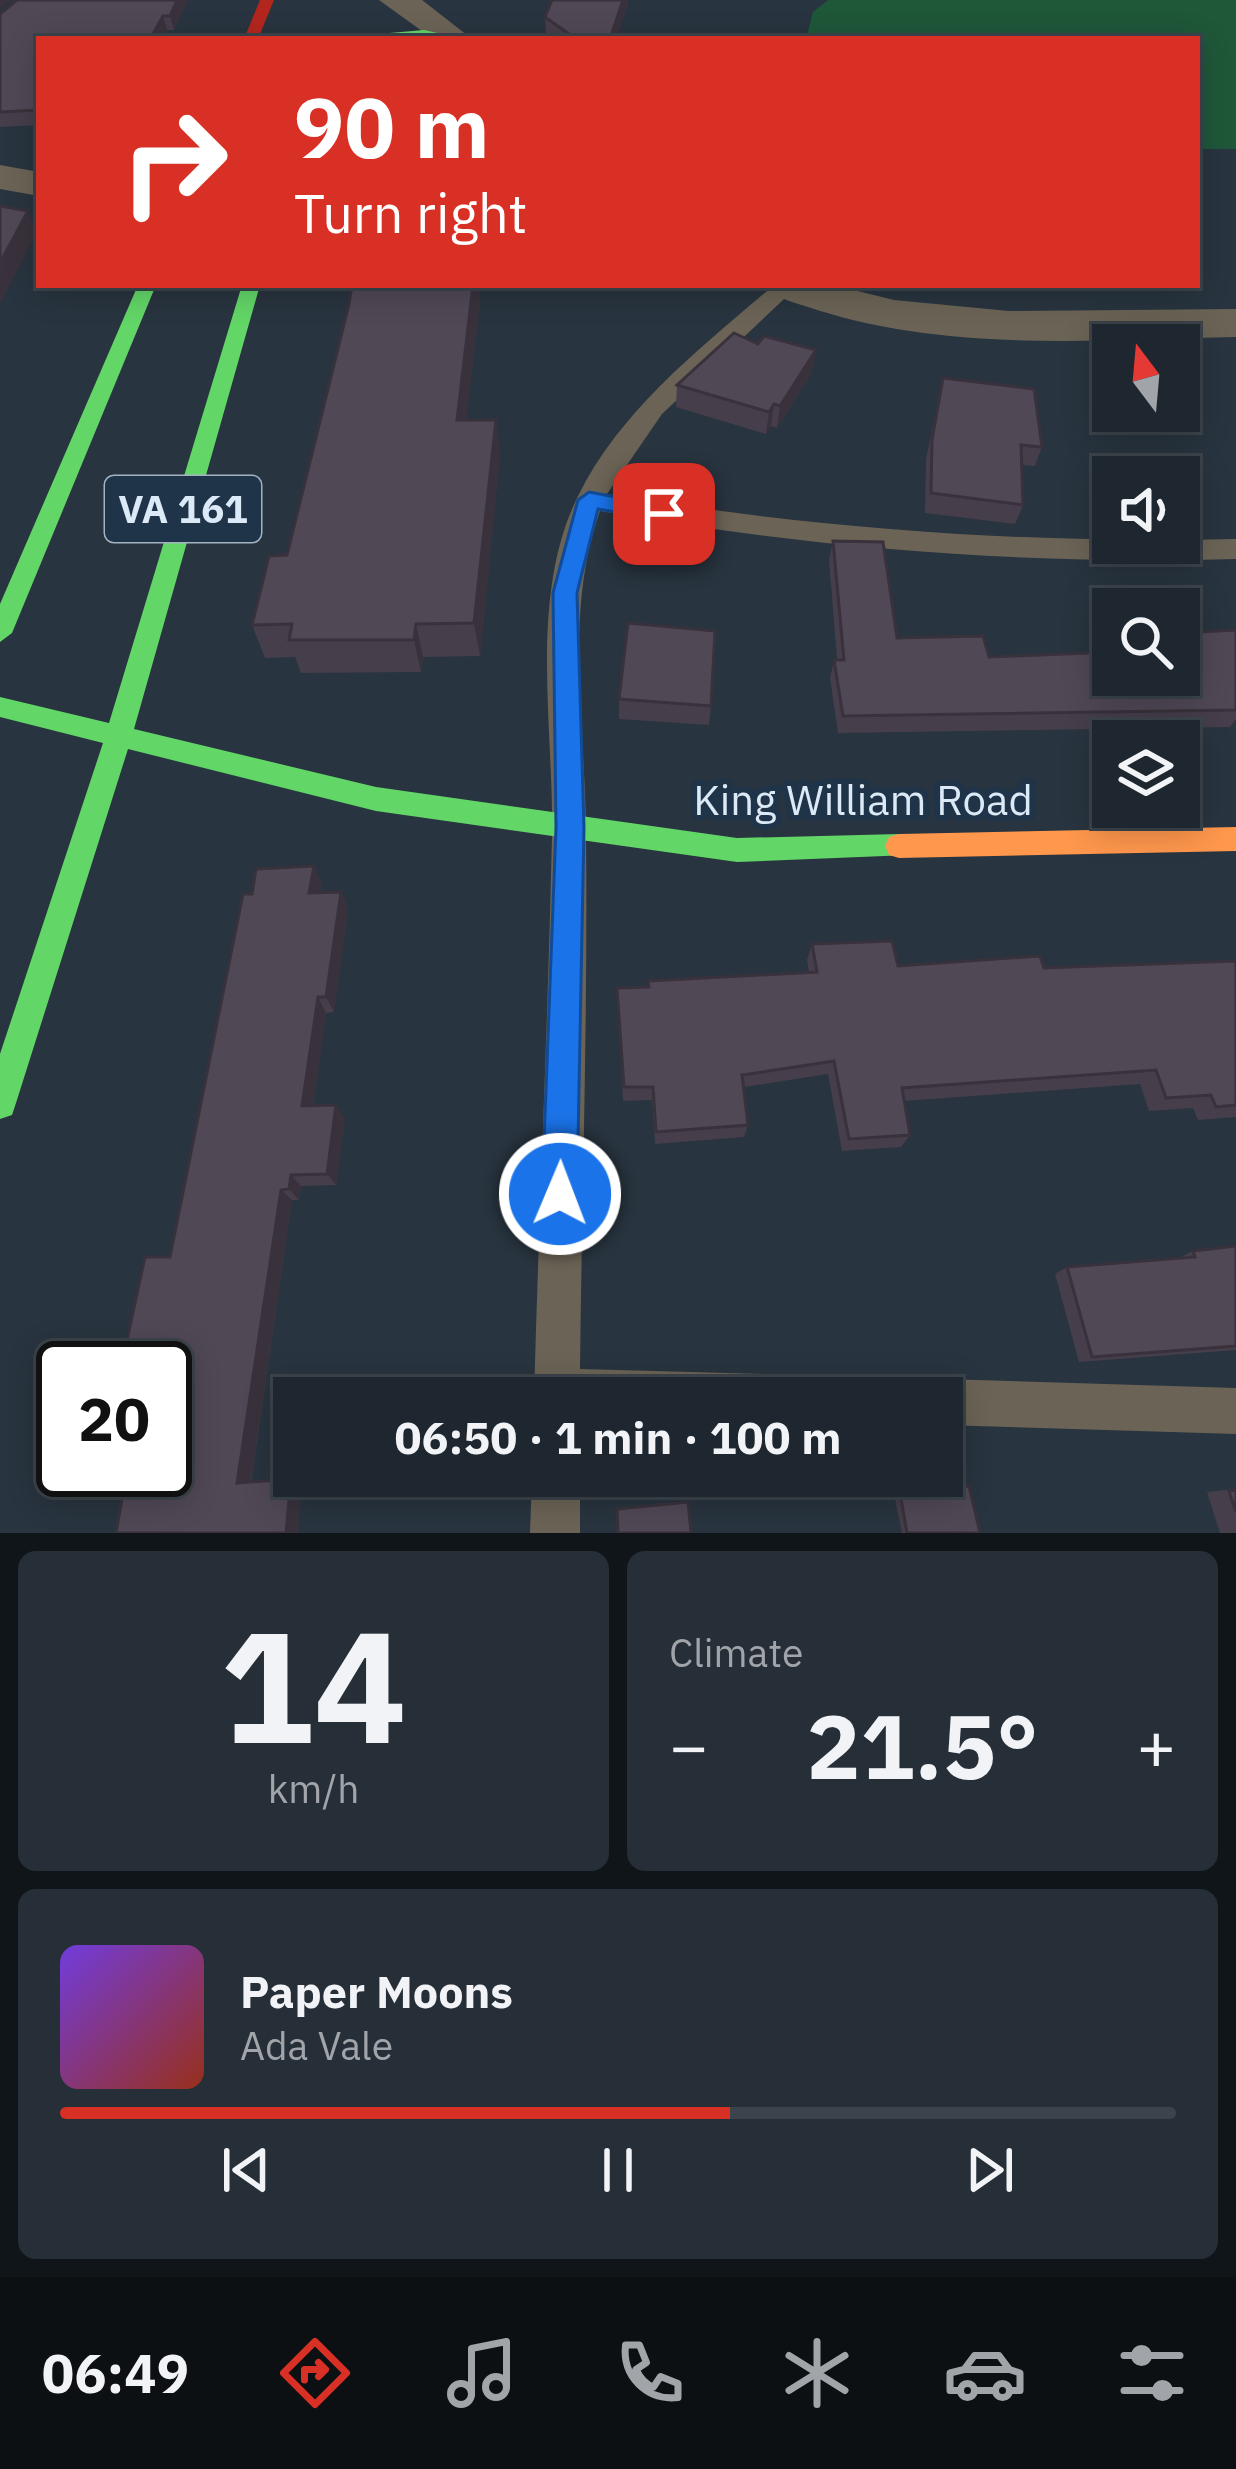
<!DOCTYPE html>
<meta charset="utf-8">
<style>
:root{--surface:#1e272f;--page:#262f37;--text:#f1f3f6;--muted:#a1a5aa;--line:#3c444b;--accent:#d93025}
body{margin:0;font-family:"IBM Plex Sans",sans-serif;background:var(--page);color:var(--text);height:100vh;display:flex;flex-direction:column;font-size:45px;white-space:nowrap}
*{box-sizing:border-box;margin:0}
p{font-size:39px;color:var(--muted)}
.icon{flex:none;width:66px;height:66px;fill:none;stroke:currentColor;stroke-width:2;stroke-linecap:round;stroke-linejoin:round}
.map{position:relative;height:1533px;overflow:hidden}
.details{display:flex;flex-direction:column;gap:18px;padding:18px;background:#10151a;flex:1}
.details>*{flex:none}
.top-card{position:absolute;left:36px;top:36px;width:1164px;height:252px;border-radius:0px;box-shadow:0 6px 30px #0003,0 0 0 3px var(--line);background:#d93025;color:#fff;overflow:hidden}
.needle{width:78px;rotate:344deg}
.buttons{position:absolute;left:1092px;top:324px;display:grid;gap:24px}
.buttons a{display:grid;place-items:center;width:108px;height:108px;border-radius:0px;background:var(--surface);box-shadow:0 6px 30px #0003,0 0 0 3px var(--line);font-size:60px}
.speed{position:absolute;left:36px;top:1341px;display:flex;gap:24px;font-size:60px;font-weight:700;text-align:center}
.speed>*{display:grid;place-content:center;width:156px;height:156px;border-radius:50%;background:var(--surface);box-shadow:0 6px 30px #0003,0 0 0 3px var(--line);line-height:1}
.speed .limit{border:6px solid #111;border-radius:18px;background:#fff;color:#111}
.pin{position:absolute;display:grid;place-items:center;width:102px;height:102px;color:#fff;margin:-51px;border-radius:24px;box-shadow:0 6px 18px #0006}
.me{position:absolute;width:132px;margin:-66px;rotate:1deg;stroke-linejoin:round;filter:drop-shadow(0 0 9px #0008)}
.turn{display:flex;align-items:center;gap:42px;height:252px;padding:0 60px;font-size:54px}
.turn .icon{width:156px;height:156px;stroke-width:2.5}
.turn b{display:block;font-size:84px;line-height:102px}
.big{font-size:90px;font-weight:700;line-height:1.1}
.details .widget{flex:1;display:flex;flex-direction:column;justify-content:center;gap:18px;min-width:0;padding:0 42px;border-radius:18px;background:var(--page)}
.details .dial{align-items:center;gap:0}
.dial b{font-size:156px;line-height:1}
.song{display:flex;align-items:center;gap:36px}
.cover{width:144px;height:144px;border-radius:18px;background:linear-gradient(135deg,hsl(260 70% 55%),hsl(10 70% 35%))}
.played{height:12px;border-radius:6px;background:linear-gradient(90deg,var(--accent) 60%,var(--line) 60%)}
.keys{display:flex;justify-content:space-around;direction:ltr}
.heat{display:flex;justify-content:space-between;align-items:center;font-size:66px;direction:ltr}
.details .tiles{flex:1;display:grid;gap:18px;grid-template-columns:1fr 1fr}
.widget:last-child{grid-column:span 2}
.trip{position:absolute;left:273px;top:1377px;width:690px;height:120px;border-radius:0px;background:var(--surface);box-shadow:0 6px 30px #0003,0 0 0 3px var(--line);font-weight:700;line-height:120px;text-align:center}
.menu{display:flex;height:192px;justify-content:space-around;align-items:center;background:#0c1013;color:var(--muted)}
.menu .icon{width:84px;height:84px}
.menu .current{color:var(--accent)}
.menu b{font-size:54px;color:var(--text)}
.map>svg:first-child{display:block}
</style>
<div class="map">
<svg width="1236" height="1533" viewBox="0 0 1236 1533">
<rect width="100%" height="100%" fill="#28343f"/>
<path fill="#1f5739" d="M828,0H1236V149H1197V39H806L813,12Z"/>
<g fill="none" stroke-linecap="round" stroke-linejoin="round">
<g fill="#6b6456" fill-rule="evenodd">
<path d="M774,285H799L662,414L607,494C816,529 1031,544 1236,539V559C1022,565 811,548 600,511C564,612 585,724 586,829C588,1009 582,1189 580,1369L803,1375L819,1382L826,1398H534C539,1211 548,1023 552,836C554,727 528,597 578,496C621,409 702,347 774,285Z"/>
<path d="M942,1379L1236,1388V1434L942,1425V1398H920L926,1386Z"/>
<path d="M532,1476H580V1533H530Z"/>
</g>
<g fill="#6b6456" fill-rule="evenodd">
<path d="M379,0H422L472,39H433Z"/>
<path d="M0,165L39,172V196L0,189Z"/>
<path d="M765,285H833L894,300L1009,311L1236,309V337C1093,340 942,353 805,306C789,301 775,298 765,285Z"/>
</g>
<g fill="#63d668" fill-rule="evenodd">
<path d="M424,30L460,38L360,39L367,35Z"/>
<path d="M138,285H156L12,633L0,642V604Z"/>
<path d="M242,285H260L134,729L376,787L737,838L899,834L909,837L913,846L909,855L737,862L376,811L128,749L16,1103L12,1115L0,1119V1054L103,743L0,717V697L109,723Z"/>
</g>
<path fill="#ff974d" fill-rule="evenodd" d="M1236,827V851L899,858L889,855L885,846L889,837L899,834Z"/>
<path fill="#b3261e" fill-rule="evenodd" d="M260,0H274L258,39H244Z"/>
</g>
<g fill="#463e4a">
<path d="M17,0H188L174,30H167L162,39H39V125L0,127V14Z"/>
<path d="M552,0H628V3L616,39H553L546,34L545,17Z"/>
<path d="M352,285H478L480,301L466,420L500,454L480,656L423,657L421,672L301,673L295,657L265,658L252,625L287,555L349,304Z"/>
<path d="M812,372L777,428L771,426L766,434L676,407L677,385Z"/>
<path d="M943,378L1042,447L1035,466L1022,465L1023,505L1015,524L925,513L926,459Z"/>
<path d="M833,541L897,638L989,657L1113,675L1236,630V719L1230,727L838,733L830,678L834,660H837L829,559Z"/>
<path d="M619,699L711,706L709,725L619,719Z"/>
<path d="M314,866L322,884L320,892H341L348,909L334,1012L326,1013L313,1106L345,1118L336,1185L301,1186L299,1200H292L251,1482L291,1479L302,1481L116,1533L170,1257L252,894Z"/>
<path d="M812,944L898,966L1044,968L1236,961V1117L1198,1120L1193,1108L1149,1111L1140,1084L904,1101L910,1135L901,1147L842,1151L828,1074L744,1087L748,1125L744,1137L655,1144L652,1100L623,1101L617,988L648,987V981L809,973L807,960Z"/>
<path d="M1236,1246V1350L1079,1362L1055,1274L1067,1267L1179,1258L1193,1251Z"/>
<path d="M969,1486L980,1533H902L894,1494Z"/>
<path d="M1236,1489V1533H1220L1207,1492Z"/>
</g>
<g fill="#39323c">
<path d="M0,0H11L0,9Z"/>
<path d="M177,0H188L174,30L170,16Z"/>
<path d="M623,0H628V3L616,39H610Z"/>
<path d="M163,16L167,30L162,39H150Z"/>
<path d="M28,211L37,232L0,304V263Z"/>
<path d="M473,285H478L480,301L462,455L457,420Z"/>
<path d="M816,350L812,372L777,428L780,406Z"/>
<path d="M774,404L771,426L766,434L769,412Z"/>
<path d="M496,420L500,454L480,656L474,623Z"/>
<path d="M416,624L423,657L421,672L414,640Z"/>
<path d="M314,866L322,884L317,910L309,893Z"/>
<path d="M341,892L348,909L334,1012L326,997Z"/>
<path d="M318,997L326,1013L311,1119L302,1106Z"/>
<path d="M336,1105L345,1118L336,1185L327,1174Z"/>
<path d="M291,1175L301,1186L299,1200L289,1189Z"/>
<path d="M281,1190L292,1200L250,1485L237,1483Z"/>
<path d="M291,1479L302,1481L298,1533H286Z"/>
</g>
<g fill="#514856" stroke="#39323c" stroke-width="3">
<path d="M17,0H177L170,16H163L150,39H39V110L0,112V14Z"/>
<path d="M552,0H623L610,39H576L545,17Z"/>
<path d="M0,206L28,211L0,263Z"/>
<path d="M352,285H473L457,420H496L474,623L416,624L414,640H289L292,624L252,625L269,556L287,555L349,304Z"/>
<path d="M734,333L758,344L764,336L816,350L780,406L774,404L769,412L677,385Z"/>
<path d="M943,378L1034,389L1042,447L1021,445L1023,505L931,493L932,440Z"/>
<path d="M833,541L883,542L897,638L983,636L989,657L1113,652V675H1179V633L1236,630V710L843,716L834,660H844Z"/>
<path d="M628,623L715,631L711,706L619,699Z"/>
<path d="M314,866L309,893L341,892L326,997H318L302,1106L336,1105L327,1174L291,1175L289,1189L281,1190L237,1483L291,1479L286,1533H116L127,1470H165V1368H121L145,1257H170L243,894H252L256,869Z"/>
<path d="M892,941L898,966L1040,956L1044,968L1236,961V1105L1216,1107L1211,1095L1166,1098L1156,1070L902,1088L910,1135L849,1139L834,1061L742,1075L748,1125L656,1132L653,1087H624L617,988L649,987L648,981L817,972L812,944Z"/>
<path d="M1236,1246V1346L1092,1357L1067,1267L1195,1257L1193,1251Z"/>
<path d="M411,1476H514L513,1490L411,1493Z"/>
<path d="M969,1486L980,1533H907L900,1493Z"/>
<path d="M1236,1490V1512L1229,1491Z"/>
<path d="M688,1502L691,1533H618L617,1509Z"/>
</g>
<path fill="#1a73e8" stroke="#114b97" stroke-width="3" d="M589,492L664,506L675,514L664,521L598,509L577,593L584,827L577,1194L572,1207L560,1212L547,1207L542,1194L556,827L553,593L578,500Z"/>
<g text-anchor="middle" stroke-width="12" stroke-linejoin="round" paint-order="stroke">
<rect fill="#1f3448" stroke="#a3b3c2" stroke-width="3" x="105" y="476" width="156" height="66" rx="9"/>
<g font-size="39" font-weight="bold" fill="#dce9f6">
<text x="183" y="523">VA 161</text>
</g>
<g font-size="42" fill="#dce9f6" stroke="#1f3448">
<text x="863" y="815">King William Road</text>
</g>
</g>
</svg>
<div class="buttons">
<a><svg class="needle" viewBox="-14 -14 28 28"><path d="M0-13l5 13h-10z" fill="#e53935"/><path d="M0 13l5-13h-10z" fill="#a1a5aa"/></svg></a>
<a><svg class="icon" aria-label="sound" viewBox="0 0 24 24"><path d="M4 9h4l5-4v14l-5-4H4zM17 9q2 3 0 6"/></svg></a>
<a><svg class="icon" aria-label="search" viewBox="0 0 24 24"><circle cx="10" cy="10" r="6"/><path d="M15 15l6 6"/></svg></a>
<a><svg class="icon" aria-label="layers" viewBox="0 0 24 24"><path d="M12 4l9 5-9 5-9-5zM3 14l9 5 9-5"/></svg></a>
</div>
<div class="speed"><div class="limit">20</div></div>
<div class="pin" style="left:664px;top:514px;background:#d93025"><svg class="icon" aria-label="arrive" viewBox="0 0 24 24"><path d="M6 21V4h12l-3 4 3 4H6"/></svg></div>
<svg class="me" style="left:560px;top:1194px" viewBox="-20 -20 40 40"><circle r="17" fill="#1a73e8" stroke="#fff" stroke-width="3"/><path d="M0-11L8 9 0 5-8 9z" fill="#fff"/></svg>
<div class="trip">06:50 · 1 min · 100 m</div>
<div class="top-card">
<div class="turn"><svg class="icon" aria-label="right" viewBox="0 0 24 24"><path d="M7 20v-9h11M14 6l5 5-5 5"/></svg><div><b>90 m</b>Turn right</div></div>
</div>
</div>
<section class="details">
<div class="tiles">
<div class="widget dial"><b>14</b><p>km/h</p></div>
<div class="widget"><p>Climate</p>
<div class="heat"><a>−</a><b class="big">21.5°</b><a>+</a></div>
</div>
<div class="widget">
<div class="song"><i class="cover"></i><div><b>Paper Moons</b><p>Ada Vale</p></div></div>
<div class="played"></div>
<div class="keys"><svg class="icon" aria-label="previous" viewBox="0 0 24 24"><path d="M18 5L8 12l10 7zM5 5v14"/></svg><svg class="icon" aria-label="pause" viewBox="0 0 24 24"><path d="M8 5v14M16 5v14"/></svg><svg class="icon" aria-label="next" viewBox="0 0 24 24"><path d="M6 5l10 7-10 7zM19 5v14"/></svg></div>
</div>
</div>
</section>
<nav class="menu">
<b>06:49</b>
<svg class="icon current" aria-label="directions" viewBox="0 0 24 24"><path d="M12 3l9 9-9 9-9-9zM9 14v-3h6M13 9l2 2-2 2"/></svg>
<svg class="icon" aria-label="music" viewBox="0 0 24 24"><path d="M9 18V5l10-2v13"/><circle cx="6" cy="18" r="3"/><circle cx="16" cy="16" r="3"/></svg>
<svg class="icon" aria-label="phone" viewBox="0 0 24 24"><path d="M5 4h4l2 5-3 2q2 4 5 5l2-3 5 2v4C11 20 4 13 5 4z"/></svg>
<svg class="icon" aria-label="climate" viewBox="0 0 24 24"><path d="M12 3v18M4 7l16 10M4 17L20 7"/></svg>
<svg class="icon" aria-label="car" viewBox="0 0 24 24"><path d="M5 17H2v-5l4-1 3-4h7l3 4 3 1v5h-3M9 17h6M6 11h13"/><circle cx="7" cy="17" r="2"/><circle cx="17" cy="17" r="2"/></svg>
<svg class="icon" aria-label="filters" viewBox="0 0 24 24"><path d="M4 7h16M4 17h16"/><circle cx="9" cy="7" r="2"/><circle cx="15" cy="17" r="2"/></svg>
</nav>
